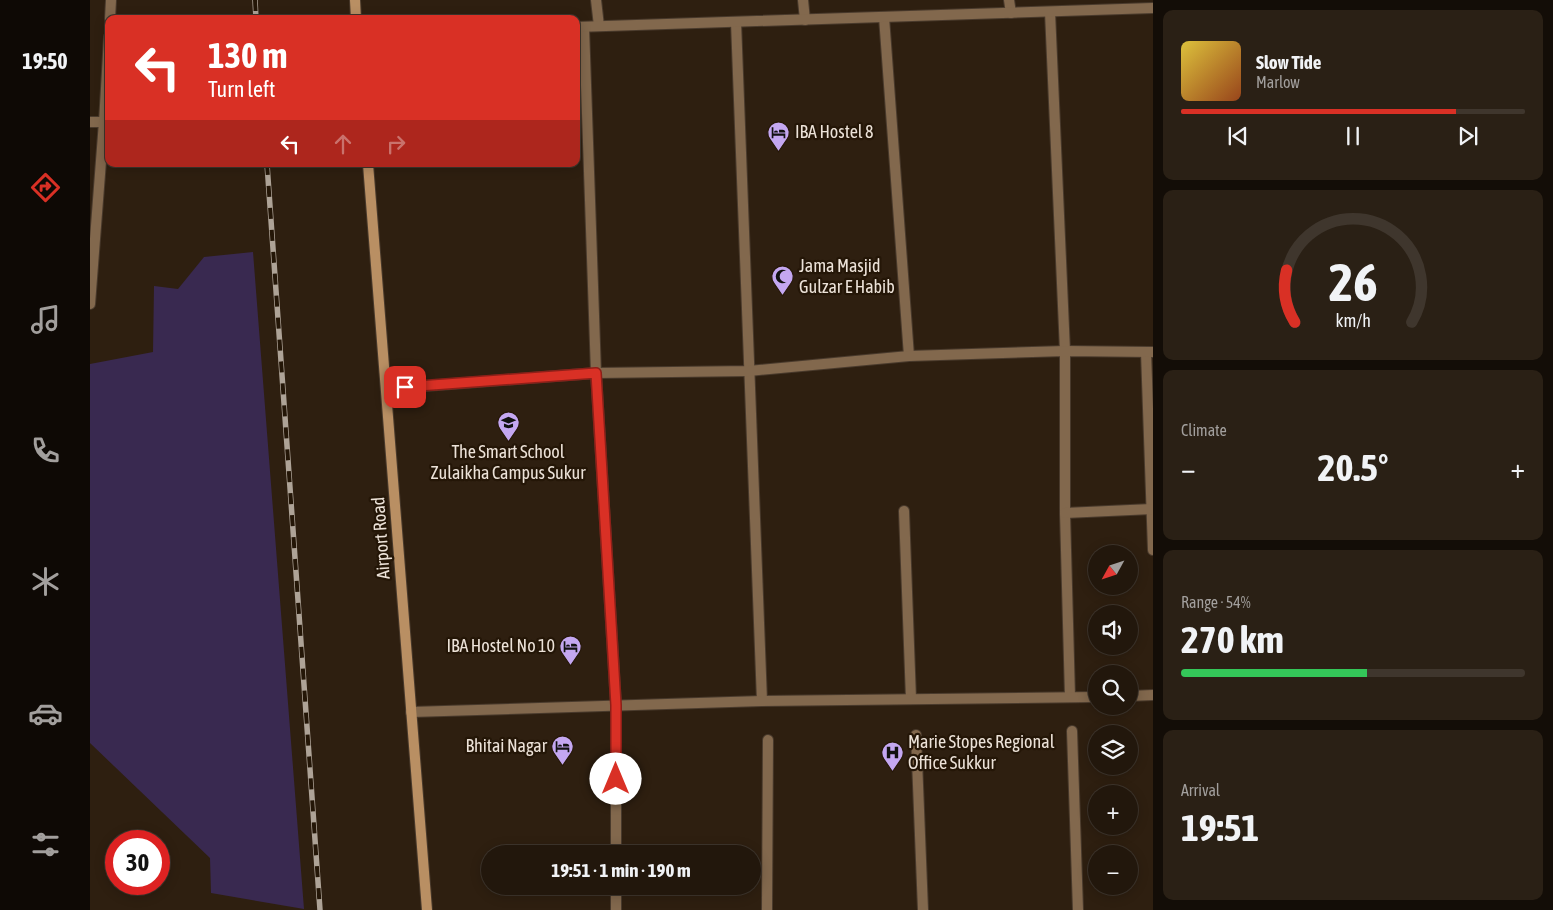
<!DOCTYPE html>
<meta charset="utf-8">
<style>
:root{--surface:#22170c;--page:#2a2015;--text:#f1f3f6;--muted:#a29f9d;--line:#3f362d;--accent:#d93025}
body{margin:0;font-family:"Asap Condensed",sans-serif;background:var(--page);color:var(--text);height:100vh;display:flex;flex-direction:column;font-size:19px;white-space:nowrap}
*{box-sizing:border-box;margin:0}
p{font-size:16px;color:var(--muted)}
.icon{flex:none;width:28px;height:28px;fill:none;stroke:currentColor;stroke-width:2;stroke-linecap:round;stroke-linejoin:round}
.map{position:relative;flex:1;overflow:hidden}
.side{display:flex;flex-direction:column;gap:10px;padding:10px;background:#130d07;width:400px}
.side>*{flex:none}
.hud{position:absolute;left:15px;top:15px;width:475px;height:152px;border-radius:10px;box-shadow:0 2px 12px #0003,0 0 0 1px var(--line);background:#d93025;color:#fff;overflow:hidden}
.needle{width:32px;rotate:230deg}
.tools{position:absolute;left:998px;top:545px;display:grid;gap:10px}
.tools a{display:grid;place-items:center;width:50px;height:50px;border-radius:50%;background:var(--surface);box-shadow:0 2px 12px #0003,0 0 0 1px var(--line);font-size:25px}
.speed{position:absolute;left:15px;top:830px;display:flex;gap:10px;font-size:25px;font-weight:700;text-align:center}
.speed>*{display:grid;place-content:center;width:65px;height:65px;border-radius:50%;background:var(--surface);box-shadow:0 2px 12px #0003,0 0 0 1px var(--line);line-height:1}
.speed .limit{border:8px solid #d22;background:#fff;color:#111}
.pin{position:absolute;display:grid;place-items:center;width:42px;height:42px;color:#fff;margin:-21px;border-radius:10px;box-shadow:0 2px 8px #0006}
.me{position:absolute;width:55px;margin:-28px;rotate:0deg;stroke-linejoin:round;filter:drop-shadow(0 0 4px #0008)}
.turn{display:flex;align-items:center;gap:18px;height:105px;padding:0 20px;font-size:22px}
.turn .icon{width:65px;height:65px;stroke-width:2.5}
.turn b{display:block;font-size:35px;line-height:42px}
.lanes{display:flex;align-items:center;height:48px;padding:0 20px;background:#0003;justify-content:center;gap:25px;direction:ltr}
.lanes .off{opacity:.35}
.big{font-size:38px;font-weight:700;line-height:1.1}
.side .card{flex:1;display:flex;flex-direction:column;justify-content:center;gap:8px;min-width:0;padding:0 18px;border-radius:10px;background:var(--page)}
.side .dial{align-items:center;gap:0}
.dial svg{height:130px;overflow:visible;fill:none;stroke:var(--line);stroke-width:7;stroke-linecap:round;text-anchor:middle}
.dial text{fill:var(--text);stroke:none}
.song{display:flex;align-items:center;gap:15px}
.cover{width:60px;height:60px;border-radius:8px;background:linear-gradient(135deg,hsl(50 70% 55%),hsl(20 70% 35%))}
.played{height:5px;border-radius:2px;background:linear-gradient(90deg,var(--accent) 80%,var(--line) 80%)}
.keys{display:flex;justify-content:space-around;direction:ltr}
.heat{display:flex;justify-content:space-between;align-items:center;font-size:28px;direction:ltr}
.charge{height:8px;border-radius:4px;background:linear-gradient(90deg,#34c759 54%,var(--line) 0)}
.trip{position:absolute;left:391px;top:845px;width:280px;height:50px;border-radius:25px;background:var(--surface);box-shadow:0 2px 12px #0003,0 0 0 1px var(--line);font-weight:700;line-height:50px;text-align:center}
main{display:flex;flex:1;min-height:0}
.menu{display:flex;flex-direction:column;width:90px;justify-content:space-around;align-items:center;background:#0e0905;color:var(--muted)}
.menu .icon{width:35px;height:35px}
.menu .on{color:var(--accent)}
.menu b{font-size:22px;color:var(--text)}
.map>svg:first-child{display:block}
</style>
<main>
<nav class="menu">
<b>19:50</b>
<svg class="icon on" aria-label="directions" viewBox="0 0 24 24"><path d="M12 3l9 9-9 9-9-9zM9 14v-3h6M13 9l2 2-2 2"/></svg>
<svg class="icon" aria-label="music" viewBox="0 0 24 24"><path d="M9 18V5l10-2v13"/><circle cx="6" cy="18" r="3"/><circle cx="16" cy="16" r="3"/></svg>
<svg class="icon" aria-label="phone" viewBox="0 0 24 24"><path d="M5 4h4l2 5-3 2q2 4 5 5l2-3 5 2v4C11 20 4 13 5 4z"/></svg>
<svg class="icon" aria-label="climate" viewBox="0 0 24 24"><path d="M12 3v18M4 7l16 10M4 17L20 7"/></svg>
<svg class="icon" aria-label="car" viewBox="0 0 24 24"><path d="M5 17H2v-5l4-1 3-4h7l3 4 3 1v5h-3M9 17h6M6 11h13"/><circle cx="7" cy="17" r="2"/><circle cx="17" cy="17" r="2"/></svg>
<svg class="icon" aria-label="filters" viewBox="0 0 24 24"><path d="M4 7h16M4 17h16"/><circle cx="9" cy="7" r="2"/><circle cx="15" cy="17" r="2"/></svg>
</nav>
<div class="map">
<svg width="1063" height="910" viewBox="0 0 1063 910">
<rect width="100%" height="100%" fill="#2e1f10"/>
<path fill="#392950" d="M163,252L214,909L121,893L120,858L0,743V364L63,352L64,286L88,289L114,257Z"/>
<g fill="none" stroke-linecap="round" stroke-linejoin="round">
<defs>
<g id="minor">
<path d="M506,0L509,26"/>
<path d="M713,0L715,20"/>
<path d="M919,0L921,13"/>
<path d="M960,12L975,351V513L980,697"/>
<path d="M794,17L819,356"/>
<path d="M20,19L21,0"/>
<path d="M646,22L672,701"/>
<path d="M494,27L506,373L526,705V854"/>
<path d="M0,122H14L19,37"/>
<path d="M0,304L14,122"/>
<path d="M1056,352L1063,550"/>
<path d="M296,389L506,373L659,371L819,356L975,351L1063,352"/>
<path d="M814,511L821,699"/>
<path d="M975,513L1062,509"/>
<path d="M1039,696L1063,695"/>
<path d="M321,712L672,701L1006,697"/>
<path d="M982,731L988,910"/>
<path d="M826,735L833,910"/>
<path d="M526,886V910"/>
<path d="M677,910L678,740"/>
</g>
<path id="tertiary" d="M486,27L1063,8"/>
<g id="secondary">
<path d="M265,0L266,19"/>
<path d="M278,164L337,910"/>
</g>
</defs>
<use href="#minor" stroke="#493a2c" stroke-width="12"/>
<use href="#tertiary" stroke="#493a2c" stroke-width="12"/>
<use href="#secondary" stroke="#493a2c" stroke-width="12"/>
<use href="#minor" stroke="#82684d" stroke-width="10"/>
<use href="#tertiary" stroke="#82684d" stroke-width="10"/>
<use href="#secondary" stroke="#b98f63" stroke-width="10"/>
<defs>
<g id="rail">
<path d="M165,0L166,19"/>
<path d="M177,164L230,910"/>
</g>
</defs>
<use href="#rail" stroke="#aea397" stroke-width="5.5"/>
<use href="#rail" stroke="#241607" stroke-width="4" stroke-dasharray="11" stroke-linecap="butt"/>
</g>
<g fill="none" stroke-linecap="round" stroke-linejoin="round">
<defs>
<path id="route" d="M315,387L506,373L526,705V779"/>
</defs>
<use href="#route" stroke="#8d1f18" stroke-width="12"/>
<use href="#route" stroke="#d93025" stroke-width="9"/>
</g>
<defs>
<symbol id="hotel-pin" viewBox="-11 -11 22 30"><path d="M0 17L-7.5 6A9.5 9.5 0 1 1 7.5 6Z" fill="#c4a7f1" stroke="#241607"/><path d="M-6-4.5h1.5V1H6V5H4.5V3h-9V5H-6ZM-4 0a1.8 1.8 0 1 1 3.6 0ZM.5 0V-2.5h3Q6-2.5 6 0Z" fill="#111"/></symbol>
<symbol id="mosque-pin" viewBox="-11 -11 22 30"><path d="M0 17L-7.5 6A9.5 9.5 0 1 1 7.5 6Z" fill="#c4a7f1" stroke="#241607"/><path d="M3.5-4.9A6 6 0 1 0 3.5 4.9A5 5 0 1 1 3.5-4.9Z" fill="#111"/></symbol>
<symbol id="school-pin" viewBox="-11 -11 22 30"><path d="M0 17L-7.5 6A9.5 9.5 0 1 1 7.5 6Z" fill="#c4a7f1" stroke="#241607"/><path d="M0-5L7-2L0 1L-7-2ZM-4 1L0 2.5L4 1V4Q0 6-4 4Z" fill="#111"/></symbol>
<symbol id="hospital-pin" viewBox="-11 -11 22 30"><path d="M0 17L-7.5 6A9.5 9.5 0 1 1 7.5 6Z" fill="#c4a7f1" stroke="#241607"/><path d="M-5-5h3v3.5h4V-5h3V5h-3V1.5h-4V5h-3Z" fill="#111"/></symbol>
</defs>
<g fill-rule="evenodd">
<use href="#hotel-pin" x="676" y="120" width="25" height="34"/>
<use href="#mosque-pin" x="680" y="264" width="25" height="34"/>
<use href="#school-pin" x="406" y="410" width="25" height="34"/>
<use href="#hotel-pin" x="468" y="634" width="25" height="34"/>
<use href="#hotel-pin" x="460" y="734" width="25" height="34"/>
<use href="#hospital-pin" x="790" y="740" width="25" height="34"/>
</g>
<g text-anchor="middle" stroke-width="4.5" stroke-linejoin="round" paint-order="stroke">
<g font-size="18" fill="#ece2d8" stroke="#241607" text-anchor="start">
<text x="705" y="138">IBA Hostel 8</text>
<text x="709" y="272">Jama Masjid<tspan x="709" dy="21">Gulzar E Habib</tspan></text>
<text x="418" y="458" text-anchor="middle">The Smart School<tspan x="418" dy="21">Zulaikha Campus Sukur</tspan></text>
<text x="465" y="652" text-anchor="end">IBA Hostel No 10</text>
<text x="818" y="748">Marie Stopes Regional<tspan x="818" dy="21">Office Sukkur</tspan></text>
<text x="457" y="752" text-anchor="end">Bhitai Nagar</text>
</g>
<g font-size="18" fill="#ece2d8" stroke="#241607">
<text transform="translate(291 538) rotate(-94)" y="6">Airport Road</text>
</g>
</g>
</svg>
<div class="tools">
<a><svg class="needle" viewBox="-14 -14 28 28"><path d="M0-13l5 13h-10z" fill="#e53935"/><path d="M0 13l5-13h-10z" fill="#a29f9d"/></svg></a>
<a><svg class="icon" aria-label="sound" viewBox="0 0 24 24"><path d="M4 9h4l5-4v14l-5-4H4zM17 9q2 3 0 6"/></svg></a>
<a><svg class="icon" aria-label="search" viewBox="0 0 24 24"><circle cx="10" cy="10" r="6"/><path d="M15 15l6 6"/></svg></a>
<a><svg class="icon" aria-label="layers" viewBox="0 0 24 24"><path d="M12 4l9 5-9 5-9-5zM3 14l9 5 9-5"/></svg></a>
<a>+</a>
<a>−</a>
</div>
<div class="speed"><div class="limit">30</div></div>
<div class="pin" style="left:315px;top:387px;background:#d93025"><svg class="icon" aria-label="arrive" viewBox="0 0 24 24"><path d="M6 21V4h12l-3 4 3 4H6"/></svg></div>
<svg class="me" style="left:526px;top:779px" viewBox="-20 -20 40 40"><circle r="19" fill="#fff"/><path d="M0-13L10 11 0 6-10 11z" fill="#d93025"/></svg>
<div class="trip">19:51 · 1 min · 190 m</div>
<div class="hud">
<div class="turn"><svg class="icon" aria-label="left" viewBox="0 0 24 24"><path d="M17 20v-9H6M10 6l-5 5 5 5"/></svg><div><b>130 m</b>Turn left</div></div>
<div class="lanes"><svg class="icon" aria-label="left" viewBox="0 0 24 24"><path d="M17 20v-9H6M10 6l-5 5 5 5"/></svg><svg class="icon off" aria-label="ahead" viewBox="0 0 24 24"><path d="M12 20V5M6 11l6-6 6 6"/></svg><svg class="icon off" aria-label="right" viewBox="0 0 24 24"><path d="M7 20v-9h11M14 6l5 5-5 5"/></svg></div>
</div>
</div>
<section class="side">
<div class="card">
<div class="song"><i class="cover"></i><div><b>Slow Tide</b><p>Marlow</p></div></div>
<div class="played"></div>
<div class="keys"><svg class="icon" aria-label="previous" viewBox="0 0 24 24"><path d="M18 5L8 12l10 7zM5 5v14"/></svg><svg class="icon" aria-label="pause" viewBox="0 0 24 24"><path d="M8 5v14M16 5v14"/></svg><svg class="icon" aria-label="next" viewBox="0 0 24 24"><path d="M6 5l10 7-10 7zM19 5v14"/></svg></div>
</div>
<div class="card dial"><svg viewBox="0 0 100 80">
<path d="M14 69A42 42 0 1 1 86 69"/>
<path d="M14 69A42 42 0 0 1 9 37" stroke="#d93025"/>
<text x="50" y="56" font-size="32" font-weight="700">26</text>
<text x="50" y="72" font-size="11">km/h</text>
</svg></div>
<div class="card"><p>Climate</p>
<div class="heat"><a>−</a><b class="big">20.5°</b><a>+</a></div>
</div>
<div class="card"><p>Range · 54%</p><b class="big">270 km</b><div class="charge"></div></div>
<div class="card"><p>Arrival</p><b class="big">19:51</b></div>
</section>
</main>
